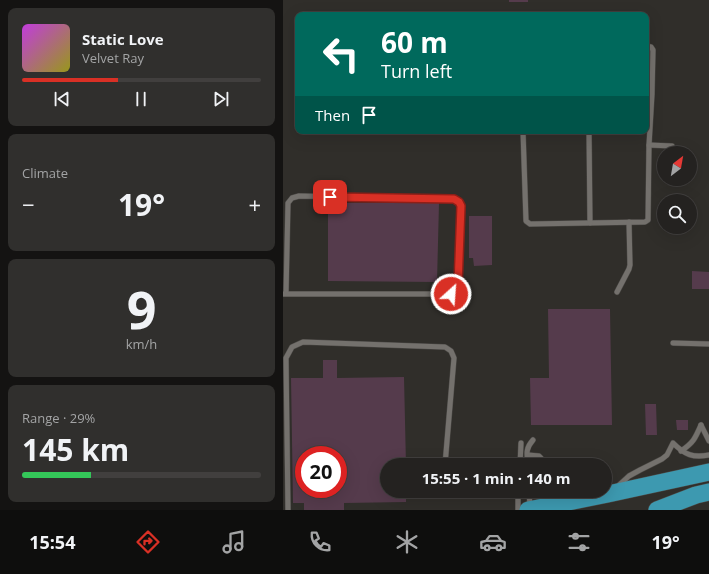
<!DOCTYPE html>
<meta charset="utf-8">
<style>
:root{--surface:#242220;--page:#302f2d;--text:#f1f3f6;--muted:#a3a4a5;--line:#413f3e;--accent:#d93025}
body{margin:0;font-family:"Open Sans",sans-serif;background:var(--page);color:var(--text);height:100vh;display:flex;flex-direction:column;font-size:15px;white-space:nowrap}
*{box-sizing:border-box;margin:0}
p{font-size:13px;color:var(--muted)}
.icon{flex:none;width:22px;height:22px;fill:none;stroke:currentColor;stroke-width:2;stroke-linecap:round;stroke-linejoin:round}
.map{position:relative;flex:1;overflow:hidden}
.details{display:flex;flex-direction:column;gap:8px;padding:8px;background:#141312;width:283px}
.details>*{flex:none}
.hud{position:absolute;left:12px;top:12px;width:354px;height:122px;border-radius:8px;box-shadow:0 4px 16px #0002,0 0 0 1px var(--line);background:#00695c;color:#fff;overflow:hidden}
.needle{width:26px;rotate:31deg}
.controls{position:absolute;left:374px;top:146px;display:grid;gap:8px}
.controls a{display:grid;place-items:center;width:40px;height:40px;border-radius:50%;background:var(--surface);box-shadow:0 4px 16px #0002,0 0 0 1px var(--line);font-size:20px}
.speed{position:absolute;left:12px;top:446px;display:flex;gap:8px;font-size:20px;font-weight:700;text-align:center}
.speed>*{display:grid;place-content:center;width:52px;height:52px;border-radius:50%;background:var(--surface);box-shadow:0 4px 16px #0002,0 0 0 1px var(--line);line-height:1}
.speed .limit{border:6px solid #d22;background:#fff;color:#111}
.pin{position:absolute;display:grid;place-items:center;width:34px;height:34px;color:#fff;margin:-17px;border-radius:8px;box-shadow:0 2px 6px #0006}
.me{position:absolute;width:44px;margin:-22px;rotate:26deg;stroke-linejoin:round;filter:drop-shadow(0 0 3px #0008)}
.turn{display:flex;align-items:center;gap:14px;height:84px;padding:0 20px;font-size:18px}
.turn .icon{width:52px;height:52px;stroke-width:2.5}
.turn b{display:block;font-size:28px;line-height:34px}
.then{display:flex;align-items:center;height:38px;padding:0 20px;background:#0003;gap:8px;font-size:15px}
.big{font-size:30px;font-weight:700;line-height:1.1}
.details .card{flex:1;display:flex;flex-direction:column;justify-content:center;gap:6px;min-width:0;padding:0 14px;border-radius:8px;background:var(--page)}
.details .dial{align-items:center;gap:0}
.dial b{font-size:52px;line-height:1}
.song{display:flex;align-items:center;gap:12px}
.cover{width:48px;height:48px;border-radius:6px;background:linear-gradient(135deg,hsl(290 70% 55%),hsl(60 70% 35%))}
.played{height:4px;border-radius:2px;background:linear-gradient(90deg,var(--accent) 40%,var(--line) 40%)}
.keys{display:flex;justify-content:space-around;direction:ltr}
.heat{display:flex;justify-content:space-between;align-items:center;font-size:22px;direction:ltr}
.charge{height:6px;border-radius:3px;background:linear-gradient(90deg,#34c759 29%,var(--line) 0)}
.trip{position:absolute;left:97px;top:458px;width:232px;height:40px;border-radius:20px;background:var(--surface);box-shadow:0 4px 16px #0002,0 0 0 1px var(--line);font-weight:700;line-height:40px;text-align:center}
.dock{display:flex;height:64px;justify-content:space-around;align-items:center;background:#0e0e0d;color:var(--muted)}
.dock .icon{width:28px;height:28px}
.dock .active{color:var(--accent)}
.dock b{font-size:18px;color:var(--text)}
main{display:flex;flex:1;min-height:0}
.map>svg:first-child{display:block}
</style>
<main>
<section class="details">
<div class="card">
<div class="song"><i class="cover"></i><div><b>Static Love</b><p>Velvet Ray</p></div></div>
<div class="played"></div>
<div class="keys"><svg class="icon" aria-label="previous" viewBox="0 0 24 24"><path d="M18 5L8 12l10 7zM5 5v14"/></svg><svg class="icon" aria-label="pause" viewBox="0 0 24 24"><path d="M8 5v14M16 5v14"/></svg><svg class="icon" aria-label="next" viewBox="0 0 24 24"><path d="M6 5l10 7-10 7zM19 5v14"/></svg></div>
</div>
<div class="card"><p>Climate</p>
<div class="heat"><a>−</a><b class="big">19°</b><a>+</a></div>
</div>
<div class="card dial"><b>9</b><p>km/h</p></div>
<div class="card"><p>Range · 29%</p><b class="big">145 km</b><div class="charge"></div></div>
</section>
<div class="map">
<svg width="426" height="510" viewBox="0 0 426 510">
<rect width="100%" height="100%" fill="#302e2a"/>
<g fill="#553b4c" fill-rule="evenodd">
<rect x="226" y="0" width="19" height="2"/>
<path d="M45,203H156L154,282L45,281Z"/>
<path d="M186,216H209V265L191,266L190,258H186Z"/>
<path d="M409,271L426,272V289H409Z"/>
<path d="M265,309H327L329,425H248L247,378H266Z"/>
<path d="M40,360H54V378L121,377L123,465H104V491H123V502L61,503V510H21V503H10L8,378H40ZM21,455H55V489H21Z"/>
<path d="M362,404H373L374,435H363Z"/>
<path d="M393,420H405V430H394Z"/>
</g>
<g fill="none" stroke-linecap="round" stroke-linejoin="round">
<defs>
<g id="service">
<path d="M240,131L243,221L247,224L362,222L365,220L366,145L369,94L370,50L368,47L363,46"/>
<path d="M306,131L307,223"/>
<path d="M366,145L389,146"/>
<path d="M334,292L346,269L347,265L346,222"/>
<path d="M0,294H168L173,291L175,285L178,206L176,202L171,199L16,196L9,198L5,203L3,294"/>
<path d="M390,343L426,344"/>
<path d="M418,425L426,441"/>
<path d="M398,451C410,443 412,439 418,425"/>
<path d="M245,455L256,456L258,458L260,465"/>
<path d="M237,465L238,443"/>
<path d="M245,465C244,454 242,449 250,440"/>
<path d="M335,486L346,476L357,470L379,459L384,455L390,443C402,455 410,458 426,455"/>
<path d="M246,491L247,507"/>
<path d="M5,510L3,358L9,347L20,342L162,347L168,351L171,358L162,465"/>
<path d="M235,510V491"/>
</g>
<g id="trunk">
<path d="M245,510L325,494L426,472"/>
<path d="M374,510L413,495L426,492"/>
</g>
</defs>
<use href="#service" stroke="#4c4a47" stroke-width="6"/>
<use href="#trunk" stroke="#4c4a47" stroke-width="18"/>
<use href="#service" stroke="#74716d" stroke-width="5"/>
<use href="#trunk" stroke="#3d99b0" stroke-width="17"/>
</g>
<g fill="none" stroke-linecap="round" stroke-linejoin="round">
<defs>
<path id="route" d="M47,197L171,199L176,202L178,206L175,285L173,291L168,294"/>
</defs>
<use href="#route" stroke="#8d1f18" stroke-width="10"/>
<use href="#route" stroke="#d93025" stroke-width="7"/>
</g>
</svg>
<div class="controls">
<a><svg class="needle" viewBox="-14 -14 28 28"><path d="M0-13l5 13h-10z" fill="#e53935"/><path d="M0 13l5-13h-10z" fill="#a3a4a5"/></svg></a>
<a><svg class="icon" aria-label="search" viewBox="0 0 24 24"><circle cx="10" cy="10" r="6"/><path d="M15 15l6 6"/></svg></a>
</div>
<div class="speed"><div class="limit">20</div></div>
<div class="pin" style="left:47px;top:197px;background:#d93025"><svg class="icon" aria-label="arrive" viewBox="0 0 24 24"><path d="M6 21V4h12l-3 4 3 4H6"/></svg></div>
<svg class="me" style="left:168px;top:294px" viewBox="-20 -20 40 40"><circle r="17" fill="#d93025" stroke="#fff" stroke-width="3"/><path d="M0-11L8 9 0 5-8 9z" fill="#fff"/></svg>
<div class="trip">15:55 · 1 min · 140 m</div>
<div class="hud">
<div class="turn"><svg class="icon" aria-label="left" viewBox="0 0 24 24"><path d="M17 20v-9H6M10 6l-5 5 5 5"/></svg><div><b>60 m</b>Turn left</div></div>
<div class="then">Then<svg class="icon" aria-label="arrive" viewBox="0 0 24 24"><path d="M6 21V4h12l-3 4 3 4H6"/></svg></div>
</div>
</div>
</main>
<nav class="dock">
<b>15:54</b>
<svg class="icon active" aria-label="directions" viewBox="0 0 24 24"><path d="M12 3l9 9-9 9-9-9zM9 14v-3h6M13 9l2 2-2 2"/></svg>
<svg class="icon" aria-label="music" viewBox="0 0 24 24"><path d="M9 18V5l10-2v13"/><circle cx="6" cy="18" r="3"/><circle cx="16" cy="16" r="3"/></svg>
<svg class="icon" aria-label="phone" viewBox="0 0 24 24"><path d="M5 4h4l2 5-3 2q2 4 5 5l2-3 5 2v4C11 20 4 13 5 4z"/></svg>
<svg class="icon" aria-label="climate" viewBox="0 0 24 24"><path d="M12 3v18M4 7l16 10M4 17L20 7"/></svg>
<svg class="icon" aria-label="car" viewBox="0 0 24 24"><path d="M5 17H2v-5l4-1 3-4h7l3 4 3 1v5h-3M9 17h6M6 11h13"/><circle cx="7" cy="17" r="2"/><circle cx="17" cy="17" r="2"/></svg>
<svg class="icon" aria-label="filters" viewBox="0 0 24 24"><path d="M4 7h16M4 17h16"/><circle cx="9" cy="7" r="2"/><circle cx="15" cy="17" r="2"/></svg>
<b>19°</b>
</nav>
